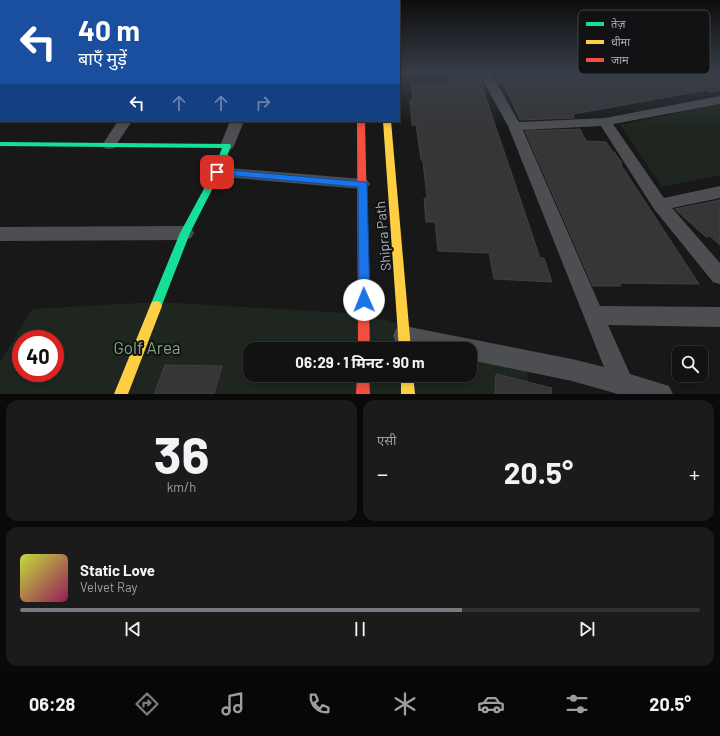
<!DOCTYPE html>
<html lang="hi">
<meta charset="utf-8">
<style>
:root{--surface:#121212;--page:#1b1b1b;--text:#f1f3f6;--muted:#9c9e9f;--line:#313232;--accent:#767a81}
body{margin:0;font-family:Barlow,"Noto Sans Devanagari",sans-serif;background:var(--page);color:var(--text);height:100vh;display:flex;flex-direction:column;font-size:15px;white-space:nowrap}
*{box-sizing:border-box;margin:0}
p{font-size:13px;color:var(--muted)}
.icon{flex:none;width:22px;height:22px;fill:none;stroke:currentColor;stroke-width:2;stroke-linecap:round;stroke-linejoin:round}
.map{position:relative;height:394px;overflow:hidden}
.side{display:flex;flex-direction:column;gap:6px;padding:6px;background:#0a0a0a;flex:1}
.side>*{flex:none}
.hud{position:absolute;left:0px;top:0px;width:400px;height:122px;box-shadow:0 2px 6px #0003,0 0 0 1px var(--line);background:#1a4fa0;color:#fff;overflow:hidden}
.tools{position:absolute;left:672px;top:346px;display:grid;gap:8px}
.tools a{display:grid;place-items:center;width:36px;height:36px;border-radius:8px;background:var(--surface);box-shadow:0 2px 6px #0003,0 0 0 1px var(--line);font-size:20px}
.speed{position:absolute;left:12px;top:330px;display:flex;gap:8px;font-size:20px;font-weight:700;text-align:center}
.speed>*{display:grid;place-content:center;width:52px;height:52px;border-radius:50%;background:var(--surface);box-shadow:0 2px 6px #0003,0 0 0 1px var(--line);line-height:1}
.speed .limit{border:6px solid #d22;background:#fff;color:#111}
.pin{position:absolute;display:grid;place-items:center;width:34px;height:34px;color:#fff;margin:-17px;border-radius:8px;box-shadow:0 2px 6px #0006}
.me{position:absolute;width:44px;margin:-22px;rotate:359deg;stroke-linejoin:round;filter:drop-shadow(0 0 3px #0008)}
.turn{display:flex;align-items:center;gap:14px;height:84px;padding:0 12px;font-size:18px}
.turn .icon{width:52px;height:52px;stroke-width:2.5}
.turn b{display:block;font-size:28px;line-height:34px}
.lanes{display:flex;align-items:center;height:38px;padding:0 12px;background:#0003;justify-content:center;gap:20px;direction:ltr}
.lanes .off{opacity:.35}
.big{font-size:30px;font-weight:700;line-height:1.1}
.side .widget{flex:1;display:flex;flex-direction:column;justify-content:center;gap:6px;min-width:0;padding:0 14px;border-radius:12px;background:var(--page)}
.side .dial{align-items:center;gap:0}
.dial b{font-size:52px;line-height:1}
.song{display:flex;align-items:center;gap:12px}
.cover{width:48px;height:48px;border-radius:6px;background:linear-gradient(135deg,hsl(70 70% 55%),hsl(330 70% 35%))}
.played{height:4px;border-radius:2px;background:linear-gradient(90deg,var(--accent) 65%,var(--line) 65%)}
.keys{display:flex;justify-content:space-around;direction:ltr}
.heat{display:flex;justify-content:space-between;align-items:center;font-size:22px;direction:ltr}
.side .tiles{flex:1;display:grid;gap:6px;grid-template-columns:1fr 1fr}
.widget:last-child{grid-column:span 2}
.trip{position:absolute;left:243px;top:342px;width:234px;height:40px;border-radius:12px;background:var(--surface);box-shadow:0 2px 6px #0003,0 0 0 1px var(--line);font-weight:700;line-height:40px;text-align:center}
.menu{display:flex;height:64px;justify-content:space-around;align-items:center;background:#070707;color:var(--muted)}
.menu .icon{width:28px;height:28px}
.menu .selected{color:var(--accent)}
.menu b{font-size:18px;color:var(--text)}
.map>svg:first-child{display:block}
</style>
<div class="map">
<svg width="720" height="394" viewBox="0 0 720 394">
<rect width="100%" height="100%" fill="#181818"/>
<g fill="#1e261f" fill-rule="evenodd">
<path d="M720,104V175L662,187L620,125Z"/>
<path d="M158,302L365,314L526,360L529,394H0V362L32,309ZM21,339H55V373H21ZM250,349H470V375H250Z"/>
</g>
<g fill="#363637" stroke="#404144">
<path d="M547,73H720V90L711,92L707,90L573,114L574,118L520,120L502,81L498,83L495,77H500L499,75L530,76Z"/>
<path d="M448,76L479,77L485,88L483,89L531,231L540,258H544L552,282L494,279L489,253L438,251L435,222H426L424,198L427,199L423,161L421,160L416,125H412L410,100H413L411,84H450Z"/>
<path d="M580,129L586,141L606,142L613,152H614L622,163L621,165L699,284L619,283L621,286H593L525,131Z"/>
<path d="M720,200V245L710,236L706,237L675,209Z"/>
<path d="M165,365L222,366L214,394H154Z"/>
<path d="M496,374L552,388L551,394H495Z"/>
</g>
<g fill="none" stroke-linecap="round" stroke-linejoin="round">
<g fill="#4c4e51" fill-rule="evenodd">
<path d="M479,73H491L519,122L605,118L720,96V104L613,124L664,198L720,186V198L672,208L720,263V284L713,282L654,209L601,126L523,130L600,306L720,307V327L608,325L630,374L669,386L673,394H618L572,381L470,360V349H417L396,343L393,336L396,329L404,326L572,359L604,367L508,126Z"/>
<rect x="0" y="78" width="1" height="6"/>
<path d="M118,121H132L114,148L109,149L104,148L102,145Z"/>
<path d="M230,121H244L234,146L232,149L227,150L222,149L220,146Z"/>
<path d="M217,167L362,179L367,180L370,184L367,188L362,189L212,176L209,172L212,168Z"/>
<path d="M185,226L191,228L194,233L191,238L185,240L0,241V227Z"/>
</g>
<path fill="#16e098" fill-rule="evenodd" d="M0,142L230,144L231,146L221,172L190,233L160,310L156,311L152,310L150,306L180,233L213,172L222,148L0,146Z"/>
<g fill="#ffcf43" fill-rule="evenodd">
<path d="M383,121H391L411,349H399Z"/>
<path d="M156,301L160,302L162,306L128,394H114L150,306L152,302Z"/>
<path d="M401,375H413L415,394H401Z"/>
</g>
<g fill="#f24e42" fill-rule="evenodd">
<path d="M357,121H365L370,349H358Z"/>
<path d="M357,375H369L370,394H356Z"/>
</g>
</g>
<linearGradient id="sky" x2="0" y2="1"><stop stop-color="#0d0d0d"/><stop offset="0.57" stop-color="#373d48"/><stop offset="1" stop-color="#373d48" stop-opacity="0"/></linearGradient>
<rect width="720" height="128" fill="url(#sky)"/>
<path fill="#1a73e8" stroke="#114b97" d="M217,169L366,182L367,184L370,300L368,303L364,305L360,303L359,300L358,187L214,174L212,172L214,170Z"/>
<g text-anchor="middle" stroke-width="4" stroke-linejoin="round" paint-order="stroke">
<g font-size="14" fill="#a8aeba" stroke="#121214">
<text transform="translate(383 236) rotate(-95)" y="5">Shipra Path</text>
</g>
<g font-size="17" fill="#7ea67f" stroke="#121214">
<text x="147" y="354">Golf Area</text>
</g>
</g>
<rect x="578" y="10" width="132" height="64" rx="6" fill="#121214" stroke="#3f4146" stroke-width="1"/>
<rect x="586" y="22" width="18" height="4" fill="#16e098"/>
<rect x="586" y="40" width="18" height="4" fill="#ffcf43"/>
<rect x="586" y="58" width="18" height="4" fill="#f24e42"/>
<g font-size="11" fill="#a8aeba">
<text x="611" y="28">तेज़</text>
<text x="611" y="46">धीमा</text>
<text x="611" y="64">जाम</text>
</g>
</svg>
<div class="tools">
<a><svg class="icon" aria-label="search" viewBox="0 0 24 24"><circle cx="10" cy="10" r="6"/><path d="M15 15l6 6"/></svg></a>
</div>
<div class="speed"><div class="limit">40</div></div>
<div class="pin" style="left:217px;top:172px;background:#d93025"><svg class="icon" aria-label="arrive" viewBox="0 0 24 24"><path d="M6 21V4h12l-3 4 3 4H6"/></svg></div>
<svg class="me" style="left:364px;top:300px" viewBox="-20 -20 40 40"><circle r="19" fill="#fff"/><path d="M0-13L10 11 0 6-10 11z" fill="#1a73e8"/></svg>
<div class="trip">06:29 · 1 मिनट · 90 m</div>
<div class="hud">
<div class="turn"><svg class="icon" aria-label="left" viewBox="0 0 24 24"><path d="M17 20v-9H6M10 6l-5 5 5 5"/></svg><div><b>40 m</b>बाएँ मुड़ें</div></div>
<div class="lanes"><svg class="icon" aria-label="left" viewBox="0 0 24 24"><path d="M17 20v-9H6M10 6l-5 5 5 5"/></svg><svg class="icon off" aria-label="ahead" viewBox="0 0 24 24"><path d="M12 20V5M6 11l6-6 6 6"/></svg><svg class="icon off" aria-label="ahead" viewBox="0 0 24 24"><path d="M12 20V5M6 11l6-6 6 6"/></svg><svg class="icon off" aria-label="right" viewBox="0 0 24 24"><path d="M7 20v-9h11M14 6l5 5-5 5"/></svg></div>
</div>
</div>
<section class="side">
<div class="tiles">
<div class="widget dial"><b>36</b><p>km/h</p></div>
<div class="widget"><p>एसी</p>
<div class="heat"><a>−</a><b class="big">20.5°</b><a>+</a></div>
</div>
<div class="widget">
<div class="song"><i class="cover"></i><div><b>Static Love</b><p>Velvet Ray</p></div></div>
<div class="played"></div>
<div class="keys"><svg class="icon" aria-label="previous" viewBox="0 0 24 24"><path d="M18 5L8 12l10 7zM5 5v14"/></svg><svg class="icon" aria-label="pause" viewBox="0 0 24 24"><path d="M8 5v14M16 5v14"/></svg><svg class="icon" aria-label="next" viewBox="0 0 24 24"><path d="M6 5l10 7-10 7zM19 5v14"/></svg></div>
</div>
</div>
</section>
<nav class="menu">
<b>06:28</b>
<svg class="icon selected" aria-label="directions" viewBox="0 0 24 24"><path d="M12 3l9 9-9 9-9-9zM9 14v-3h6M13 9l2 2-2 2"/></svg>
<svg class="icon" aria-label="music" viewBox="0 0 24 24"><path d="M9 18V5l10-2v13"/><circle cx="6" cy="18" r="3"/><circle cx="16" cy="16" r="3"/></svg>
<svg class="icon" aria-label="phone" viewBox="0 0 24 24"><path d="M5 4h4l2 5-3 2q2 4 5 5l2-3 5 2v4C11 20 4 13 5 4z"/></svg>
<svg class="icon" aria-label="climate" viewBox="0 0 24 24"><path d="M12 3v18M4 7l16 10M4 17L20 7"/></svg>
<svg class="icon" aria-label="car" viewBox="0 0 24 24"><path d="M5 17H2v-5l4-1 3-4h7l3 4 3 1v5h-3M9 17h6M6 11h13"/><circle cx="7" cy="17" r="2"/><circle cx="17" cy="17" r="2"/></svg>
<svg class="icon" aria-label="filters" viewBox="0 0 24 24"><path d="M4 7h16M4 17h16"/><circle cx="9" cy="7" r="2"/><circle cx="15" cy="17" r="2"/></svg>
<b>20.5°</b>
</nav>
